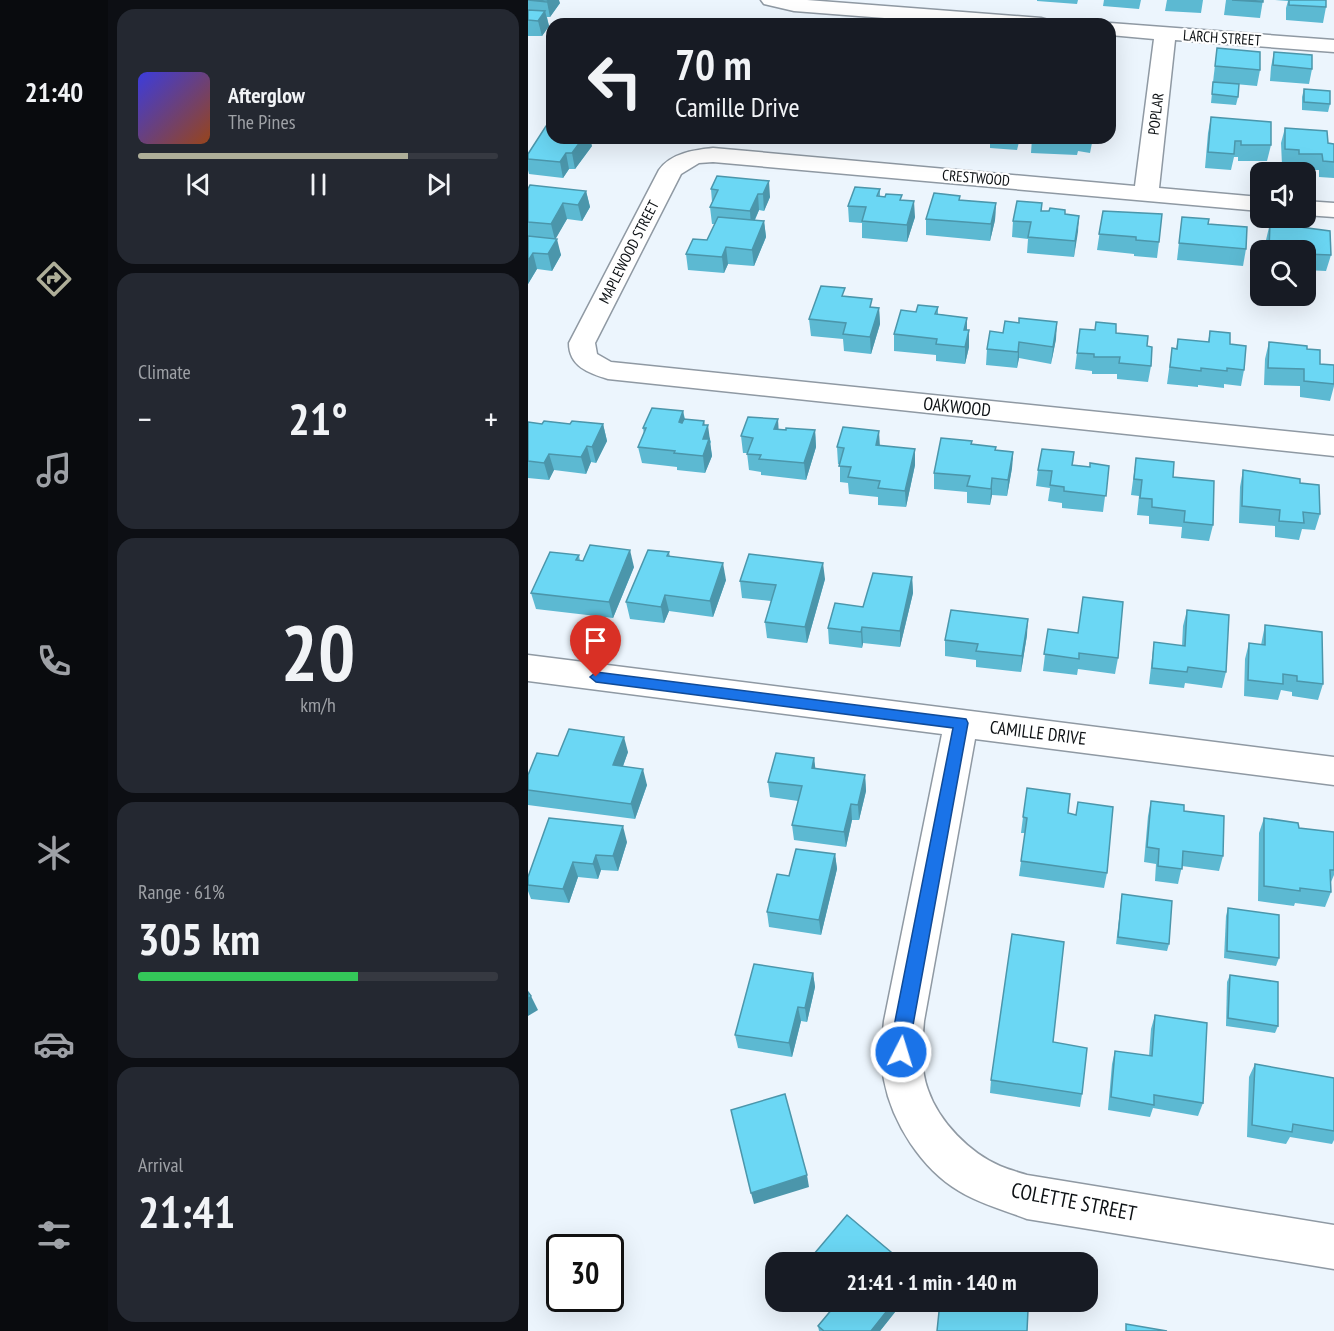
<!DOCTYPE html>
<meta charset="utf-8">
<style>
:root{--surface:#171b24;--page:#242831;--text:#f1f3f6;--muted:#9ea1a6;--line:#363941;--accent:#aeae98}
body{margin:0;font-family:"PT Sans Narrow",sans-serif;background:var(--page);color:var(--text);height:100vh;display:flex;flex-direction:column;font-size:22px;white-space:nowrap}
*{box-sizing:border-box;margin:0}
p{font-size:20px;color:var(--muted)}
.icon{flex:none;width:33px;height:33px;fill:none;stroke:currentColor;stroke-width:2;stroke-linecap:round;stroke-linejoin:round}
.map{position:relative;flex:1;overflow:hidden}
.panel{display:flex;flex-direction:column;gap:9px;padding:9px;background:#0d0f14;width:420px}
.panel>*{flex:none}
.hud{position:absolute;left:18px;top:18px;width:570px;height:126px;border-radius:18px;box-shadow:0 6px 24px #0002;background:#171b24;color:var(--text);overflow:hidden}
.controls{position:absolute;left:722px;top:162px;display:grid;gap:12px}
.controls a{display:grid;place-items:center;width:66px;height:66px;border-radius:12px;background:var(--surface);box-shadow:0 6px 24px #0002;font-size:30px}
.speed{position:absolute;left:18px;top:1234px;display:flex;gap:12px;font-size:30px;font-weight:700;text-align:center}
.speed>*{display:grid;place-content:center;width:78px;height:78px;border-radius:50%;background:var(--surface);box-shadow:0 6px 24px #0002;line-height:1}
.speed .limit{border:3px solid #111;border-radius:9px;background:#fff;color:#111}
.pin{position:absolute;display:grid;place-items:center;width:51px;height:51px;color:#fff;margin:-62px -26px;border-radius:50% 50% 50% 0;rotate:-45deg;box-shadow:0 0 6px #0007}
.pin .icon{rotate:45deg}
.me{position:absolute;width:66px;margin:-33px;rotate:5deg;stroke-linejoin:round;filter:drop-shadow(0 0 4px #0008)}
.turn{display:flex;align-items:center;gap:21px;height:126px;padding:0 30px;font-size:27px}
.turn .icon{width:78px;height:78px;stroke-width:2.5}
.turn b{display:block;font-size:42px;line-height:51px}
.big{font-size:45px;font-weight:700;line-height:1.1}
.panel .widget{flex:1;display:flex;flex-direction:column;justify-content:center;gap:9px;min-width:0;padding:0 21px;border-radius:18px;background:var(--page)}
.panel .dial{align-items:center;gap:0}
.dial b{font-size:78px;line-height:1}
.song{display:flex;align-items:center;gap:18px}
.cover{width:72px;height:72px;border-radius:9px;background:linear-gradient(135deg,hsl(240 70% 55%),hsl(20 70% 35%))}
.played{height:6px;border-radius:3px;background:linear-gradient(90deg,var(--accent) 75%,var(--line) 75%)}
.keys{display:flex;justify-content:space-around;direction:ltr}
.heat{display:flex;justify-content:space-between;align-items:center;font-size:33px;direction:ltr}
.charge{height:9px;border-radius:4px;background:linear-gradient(90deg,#34c759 61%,var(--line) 0)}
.trip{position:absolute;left:237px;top:1252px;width:333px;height:60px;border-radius:18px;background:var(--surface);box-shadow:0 6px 24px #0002;font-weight:700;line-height:60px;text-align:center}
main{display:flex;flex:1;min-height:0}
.menu{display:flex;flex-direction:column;width:108px;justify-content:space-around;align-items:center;background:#090b0e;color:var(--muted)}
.menu .icon{width:42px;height:42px}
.menu .current{color:var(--accent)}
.menu b{font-size:27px;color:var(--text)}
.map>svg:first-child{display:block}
</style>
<main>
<nav class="menu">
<b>21:40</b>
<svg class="icon current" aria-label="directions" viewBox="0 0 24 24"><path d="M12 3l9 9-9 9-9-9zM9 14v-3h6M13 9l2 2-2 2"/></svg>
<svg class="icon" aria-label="music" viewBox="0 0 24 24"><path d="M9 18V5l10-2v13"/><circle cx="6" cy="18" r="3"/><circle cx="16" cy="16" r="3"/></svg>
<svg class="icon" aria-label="phone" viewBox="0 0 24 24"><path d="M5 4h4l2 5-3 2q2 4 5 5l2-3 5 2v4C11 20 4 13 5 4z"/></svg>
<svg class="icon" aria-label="climate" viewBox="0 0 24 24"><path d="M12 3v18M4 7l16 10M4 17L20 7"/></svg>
<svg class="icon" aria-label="car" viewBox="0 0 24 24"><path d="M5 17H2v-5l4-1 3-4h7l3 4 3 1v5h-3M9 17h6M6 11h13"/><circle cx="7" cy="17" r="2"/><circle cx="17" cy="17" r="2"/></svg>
<svg class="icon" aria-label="filters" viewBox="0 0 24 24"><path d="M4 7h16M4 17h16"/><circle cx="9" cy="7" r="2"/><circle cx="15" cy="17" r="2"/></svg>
</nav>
<section class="panel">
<div class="widget">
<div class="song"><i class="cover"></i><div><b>Afterglow</b><p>The Pines</p></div></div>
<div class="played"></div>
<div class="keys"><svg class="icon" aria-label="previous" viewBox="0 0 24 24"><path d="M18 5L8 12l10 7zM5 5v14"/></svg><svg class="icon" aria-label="pause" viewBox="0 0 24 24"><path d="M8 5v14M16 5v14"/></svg><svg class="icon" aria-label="next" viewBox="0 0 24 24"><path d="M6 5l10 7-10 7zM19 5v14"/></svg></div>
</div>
<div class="widget"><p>Climate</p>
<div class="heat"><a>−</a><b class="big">21°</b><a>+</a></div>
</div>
<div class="widget dial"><b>20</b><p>km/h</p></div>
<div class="widget"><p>Range · 61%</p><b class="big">305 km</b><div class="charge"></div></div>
<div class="widget"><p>Arrival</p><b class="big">21:41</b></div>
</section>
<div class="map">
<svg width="806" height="1331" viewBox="0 0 806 1331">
<rect width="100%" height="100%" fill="#ecf5fd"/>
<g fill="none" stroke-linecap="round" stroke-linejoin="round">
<defs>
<g id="street">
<path d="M233,0H279L513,18L520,20L523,24H434L266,11L236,4Z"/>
<path d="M582,23L806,40V52L647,40L631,188L732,197V211L185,162L171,163L153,174L67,343L69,354L83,362L806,436V456L80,379C60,373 41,366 41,343L131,170C143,153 166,150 185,148L607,186L626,39L582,35V24H577Z"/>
<path d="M777,201L806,203V217L777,215Z"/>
<path d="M0,655L806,757V785L447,739L396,1021C394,1043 392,1069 400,1090C411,1122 442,1153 472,1166C481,1170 490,1172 499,1175L806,1225V1269L499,1219C476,1210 452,1204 431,1191C394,1169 364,1123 356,1080C352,1061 354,1041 356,1021L414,734L0,681Z"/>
</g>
</defs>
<use href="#street" stroke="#8f99a3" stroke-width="3"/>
<use href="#street" fill="#fff" fill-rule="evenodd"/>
</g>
<g fill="#5cb9d2">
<path d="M0,0L32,3L22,17H19L21,26L14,36H0Z"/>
<path d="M509,0H550L549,4L509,1Z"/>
<path d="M576,0H613L611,9L575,6Z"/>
<path d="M639,0H675L673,13L637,11Z"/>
<path d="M698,0H735L732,18L696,15Z"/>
<path d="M747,0H798V7L795,23L758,20V8L760,1Z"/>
<path d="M689,48L732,70L729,86L685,82Z"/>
<path d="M746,52L784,69L781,84L742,81L743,67Z"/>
<path d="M685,82L710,97L708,105L683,103Z"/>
<path d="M776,89L802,104L800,112L774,110V97Z"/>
<path d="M683,117L743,145L739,161H710V157H706L703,170L677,168L680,133Z"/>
<path d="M757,128L800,143L806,144V178L791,177V170H767V166L754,165L753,143Z"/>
<path d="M380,138H408L407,143L380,141Z"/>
<path d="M441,138H492L489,150L462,148V141H441Z"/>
<path d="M504,138H565L562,153L550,151L549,155L503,153Z"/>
<path d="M64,146L47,169H41L35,178L1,174L0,170V154Z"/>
<path d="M189,176L242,197L236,211L231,210L227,220L236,221L238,237L226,266L200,264L196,273L160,270L158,254L179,240L187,224H184L182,207L184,202L183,189Z"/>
<path d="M0,189L58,191L62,207L54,221L39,219L27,239L33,255L24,271L9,269L0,284Z"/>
<path d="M352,189V196L374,200L387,217L379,242L334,238V223L321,222L320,206Z"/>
<path d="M432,196V200L468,203L467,220L462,241L398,235V219Z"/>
<path d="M514,203V211L551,216L546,257L499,253L500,239L484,237L485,221Z"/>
<path d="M575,211L631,242L629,258L606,256V254L569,250Z"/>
<path d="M654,217L680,224L718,249L715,266L649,260Z"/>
<path d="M742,223L803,255L798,271L777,270V250H738V240Z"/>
<path d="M317,297L344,307L351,308L352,324L343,354L316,351L315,339L283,336L281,319Z"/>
<path d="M410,307V314L439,318V330L441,347L437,364L408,361V355L366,351V334L388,312Z"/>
<path d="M567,330L588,333L619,346L623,366L620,382L589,379V374H564V371L547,369L549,353Z"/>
<path d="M682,331L702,344L716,370L713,386L696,384V388L670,385V387L639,384L644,348L648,349L650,339L680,342Z"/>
<path d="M475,333L528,339L523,364L491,358L489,368L458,365L459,349Z"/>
<path d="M741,342L779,349L792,364L806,365V386L802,401L772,397V386L736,385L737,359Z"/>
<path d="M155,411L157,419L177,425L183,442L182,444L184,456L177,473L149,470V467L114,463L110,447L116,434L115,428Z"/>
<path d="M0,422L14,424H75L79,441L68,463L63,462L58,474L26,470L21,480L0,478Z"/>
<path d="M251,429L287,430L288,447L278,480L233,475V472L221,470L219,453H215L213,436Z"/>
<path d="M444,444L468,447L467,450L485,452L484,468L479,496L464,495L462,505L439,503V492L406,489V473Z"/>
<path d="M352,445L387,465L378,507L350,505V497L321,494L320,483L312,482V464H310L309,447Z"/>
<path d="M546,452L545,465L562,467L581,466L575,512L534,508V503L520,501L522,488L508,486L510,470Z"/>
<path d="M608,458L645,477L685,525L681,541L653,538L654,527L621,524V516L609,515L611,496L603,495Z"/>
<path d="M715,470L772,483L792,514L787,530L774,529L771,540L747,537V526L711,523L712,487Z"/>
<path d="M141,552L142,557L198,580L185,617L141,611L136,623L102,619L98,602Z"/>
<path d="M51,555L52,561L106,567L85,618L8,609L3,593Z"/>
<path d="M384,577L385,593L372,647L335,643L334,648L301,644L300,628Z"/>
<path d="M297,579L279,643L239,638L237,622L243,601L214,598L212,581Z"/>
<path d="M659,610L698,672L694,688L657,683L656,688L621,684L624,658L626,642L654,646L655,626Z"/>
<path d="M737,625L795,684L790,700L764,696V692L753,690L750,700L716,696L717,659L721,643L733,645Z"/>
<path d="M520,629L590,658L587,674L550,669L549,675L515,671Z"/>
<path d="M499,635L493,672L448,667V660L417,656V640Z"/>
<path d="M100,752L95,766L119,785L107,819L0,805V775L30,756Z"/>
<path d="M286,758L287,769L337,775L338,791L331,820H324L318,847L266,840L264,825L270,801L242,797L240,782Z"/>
<path d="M623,801L656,811L695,856L691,871L654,866L650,884L627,881L628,864L616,862L620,816Z"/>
<path d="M540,813L579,873L576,888L491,876L497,833H493L495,817Z"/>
<path d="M736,818L771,828L806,832V875L803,882V892L797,907L767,903L766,906L730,901L731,833Z"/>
<path d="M99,842L90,871L73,870L70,879L50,877L41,903L3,899L0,891V877Z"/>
<path d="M307,854L309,869L293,935L241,927L239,912L261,876Z"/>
<path d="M594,894L641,944L639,951L588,944Z"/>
<path d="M700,908L751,958L748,966L696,958L698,916Z"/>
<path d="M285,973L287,987L279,1022L273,1021L264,1057L210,1048L207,1035Z"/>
<path d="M702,975L750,1026L747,1033L698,1026L699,982Z"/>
<path d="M627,1015L675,1103L670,1116L625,1108L622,1117L580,1110L584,1064L587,1051L621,1056L623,1029Z"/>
<path d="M525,1042L554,1094L552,1107L462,1093L463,1080Z"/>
<path d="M727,1064L806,1078V1140L804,1144L762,1137L758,1144L719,1137L721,1077Z"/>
<path d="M286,1254L376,1263H287Z"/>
<path d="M306,1302H375L352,1331H291L290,1326L307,1305Z"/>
</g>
<g fill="#4b96ab">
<path d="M20,0H31L32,3L22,17L19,2Z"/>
<path d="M17,11L21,26L14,36L10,21Z"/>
<path d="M55,138H62L64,146L47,169L44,153Z"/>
<path d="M38,153L41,169L35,178L32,162Z"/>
<path d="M241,181L242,197L236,211L235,194Z"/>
<path d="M58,191L62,207L54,221L50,205Z"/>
<path d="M230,194L231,210L223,228L222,211Z"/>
<path d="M386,201L387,217L379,242V225Z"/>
<path d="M35,203L39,219L27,240L23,224Z"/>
<path d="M468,203L467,220L462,241L463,224Z"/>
<path d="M551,216L550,232L546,257L547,241Z"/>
<path d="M236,221L238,237L226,266L224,250Z"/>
<path d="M29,239L33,255L24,271L20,254Z"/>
<path d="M198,247L200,264L196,273L194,257Z"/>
<path d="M5,253L9,269L0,284V261Z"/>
<path d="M351,308L352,324L343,354L342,337Z"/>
<path d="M439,318V334L436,330Z"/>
<path d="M529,322L528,339L523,364L525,347Z"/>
<path d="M441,330V347L437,364V347Z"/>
<path d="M491,342V358L489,368L490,352Z"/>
<path d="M155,411L158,428L151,422Z"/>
<path d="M250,419L251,436L246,429Z"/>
<path d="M176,421L178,432L180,425L184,456L177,473L175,456V425Z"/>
<path d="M75,424L79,441L68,463L64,447Z"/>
<path d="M287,430L288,447L278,480L276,463Z"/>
<path d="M351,431L352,447L348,445Z"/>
<path d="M59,446L63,462L58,474L53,457Z"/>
<path d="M387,449V465L378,507L377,491Z"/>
<path d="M485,452L484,468L479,496L480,480Z"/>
<path d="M21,454L26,470L21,480L16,463Z"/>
<path d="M464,478V495L462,505L463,489Z"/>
<path d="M102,550L106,567L85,618L81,602Z"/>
<path d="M195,563L198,580L185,617L182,601Z"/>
<path d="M295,563L297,579L279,643L277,627Z"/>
<path d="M384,577L385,593L372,647V631Z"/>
<path d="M137,595L141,611L136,623L133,607Z"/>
<path d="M500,619L499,635L493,672L494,656Z"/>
<path d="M334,627L335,643L334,648L333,632Z"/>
<path d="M96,737L100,752L90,780L85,765Z"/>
<path d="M286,758L288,773L284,768Z"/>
<path d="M115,769L119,785L107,819L103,804Z"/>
<path d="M337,775L338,791L331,820L330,805Z"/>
<path d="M323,804L324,820L318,847L316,832Z"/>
<path d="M95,826L99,842L90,871L85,856Z"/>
<path d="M307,854L309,869L293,935L291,920Z"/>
<path d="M68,855L73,870L70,879L65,864Z"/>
<path d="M45,862L50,877L41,903L35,889Z"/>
<path d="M285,973L287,987L279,1022L277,1008Z"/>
<path d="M3,996L10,1010L0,1016V999Z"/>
<path d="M270,1007L273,1021L264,1057L261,1043Z"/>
<path d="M279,1175L281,1187L226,1204L223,1193Z"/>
<path d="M366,1302H375L352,1331H343Z"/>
</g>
<g fill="#6bd7f4" stroke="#4b96ab" stroke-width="1.5">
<path d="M0,0H20L19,2Z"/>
<path d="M704,0H735V2Z"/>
<path d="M761,0H798V7L761,5Z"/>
<path d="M0,10L17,11L10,21L0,20Z"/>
<path d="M352,22L372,24H351Z"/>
<path d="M689,48L732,52V70L687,66Z"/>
<path d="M746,52L784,55V69L745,65Z"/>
<path d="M685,82L711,84L710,97L684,94Z"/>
<path d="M776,89L802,91V104L776,102Z"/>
<path d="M683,117L743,122V145H713V141H707L706,154L680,152Z"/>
<path d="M18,126L24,127V138H55L44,153H38L32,162L0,159V154Z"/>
<path d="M757,128L799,131L800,143L806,144V162L795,161L794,154H771V150L757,149Z"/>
<path d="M189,176L241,181L235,194H230L222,211L182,207L190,190L183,189Z"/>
<path d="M2,185L58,191L50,205L35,203L23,224L0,222V189Z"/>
<path d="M327,187L352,189L349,196L357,197L358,194L374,195L372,200L386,201L379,225L334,221L338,207L320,206Z"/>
<path d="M406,193L432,196L431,200L468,203L463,224L398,219Z"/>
<path d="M489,201L514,203L513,211H521L522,208L537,210V214L551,216L547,241L500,237L503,222L485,221Z"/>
<path d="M575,211L634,214L631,242L608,240V237L571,234Z"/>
<path d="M190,217L236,221L224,250L198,247L194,257L158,254L165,239L179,240Z"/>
<path d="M654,217L681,219L680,224L719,227L718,249L651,243Z"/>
<path d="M742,223L802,231L803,255L777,254V250H741Z"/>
<path d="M0,236L29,239L20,254L5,253L0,261Z"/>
<path d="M293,286L317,288L314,296L344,299L342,307L351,308L342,337L315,334L318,323L281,319Z"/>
<path d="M390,305L410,307L407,314L439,318L436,330H441L437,347L408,344L409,339L366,334L373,310L388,312Z"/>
<path d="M491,318L529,322L525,347L491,342L490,352L459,349L462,331L475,333L477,321L491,323Z"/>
<path d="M568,322L588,324V333L620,336L619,346L624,347L623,366L591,363L592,357H566V354L549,353L552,329L567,330Z"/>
<path d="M682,331L702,333V344L718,346L716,370L699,368V371L673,368V371L642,367L644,348L649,349L650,339L681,342Z"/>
<path d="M741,342L779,346V349L792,350V364L806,365V384L776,381V369L740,368Z"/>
<path d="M124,408L155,411L151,422L154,423L156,419L176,421L175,425H180L175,439H181L175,456L146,453L147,451L110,447L118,428H115Z"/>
<path d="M220,417L250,419L246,429L258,430V428L287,430L276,463L231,459L233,455L219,454L225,438L213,436Z"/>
<path d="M16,421L42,424L44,421L75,424L64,447L59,446L53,457L21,454L16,463L0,461V422L14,424Z"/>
<path d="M315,427L351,431L348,445L387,449L377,491L350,488L352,481L320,477L323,467L311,466L316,448L309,447Z"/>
<path d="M413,438L444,441L443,444L468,447L467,450L485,452L480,480L464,478L463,489L439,486L442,476L406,473Z"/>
<path d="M514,449L546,452L544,465L562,467V463L581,466L578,496L536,491V487L522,485L524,471L510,470Z"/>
<path d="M608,458L646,462L645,477L686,481L685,525L656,522L657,511L624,507V499L612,498L614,480L606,479Z"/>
<path d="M715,470L772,479V483L791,485L792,514L775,512L776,523L751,521L752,510L714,506Z"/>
<path d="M62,545L102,550L81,602L3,593L22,552L51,555L48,560L55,561Z"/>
<path d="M120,550L141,552L139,556L195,563L182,601L137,595L133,607L98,602Z"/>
<path d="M221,554L295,563L277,627L237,622L248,585L212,581Z"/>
<path d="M345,573L384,577L372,631L334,627L333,632L300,628L307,603L335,607Z"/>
<path d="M555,597L595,602L590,658L551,653V659L516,654L520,629L550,633Z"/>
<path d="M423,610L500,619L494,656L448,651L450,644L417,640Z"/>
<path d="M659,610L701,615L698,672L660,667L659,672L624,668L626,642L657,646Z"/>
<path d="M737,625L794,632L795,684L769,681V676L755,674V684L720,680L721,643L737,645Z"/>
<path d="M41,729L96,737L85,765L115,769L103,804L0,790V775L9,753L30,756Z"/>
<path d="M248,753L286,758L284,768L337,775L330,805L323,804L316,832L264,825L274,786L240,782Z"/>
<path d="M499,788L542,794L540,813L548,815L550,802L585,807L579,873L493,861L499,818L495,817Z"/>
<path d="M623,801L656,805V811L696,816L695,856L655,851L654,869L630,866L631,849L619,847Z"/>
<path d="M21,818L95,826L85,856L68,855L65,864L45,862L35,889L0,885V877Z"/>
<path d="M736,818L770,823L771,828L806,832V870H802L803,892L772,888V891L736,886Z"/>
<path d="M268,849L307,854L291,920L239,912L249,874L261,876Z"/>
<path d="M594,894L644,901L641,944L590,937Z"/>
<path d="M700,908L751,915V958L699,951Z"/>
<path d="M484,934L536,942L525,1042L559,1048L554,1094L463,1080Z"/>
<path d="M226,964L285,973L277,1008L270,1007L261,1043L207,1035Z"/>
<path d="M702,975L750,982V1026L700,1018Z"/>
<path d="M0,992L3,996L0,999Z"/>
<path d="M627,1015L679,1023L675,1103L626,1095V1105L583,1097L587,1051L624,1056Z"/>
<path d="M727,1064L806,1078V1131L765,1124L764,1132L724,1125Z"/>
<path d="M257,1094L279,1175L223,1193L203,1110Z"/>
<path d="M319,1215L376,1263H295L286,1254Z"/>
<path d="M310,1302H366L343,1331H296L290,1326Z"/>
<path d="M412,1302H447L500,1310L499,1331H409Z"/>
<path d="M598,1324L639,1331H598Z"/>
</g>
<path fill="#1a73e8" stroke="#114b97" stroke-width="1.5" d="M68,672L438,719L440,723L379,1058L373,1060L367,1058L365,1052L367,1021L425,728L68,682L62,677Z"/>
<g text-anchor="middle" stroke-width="4.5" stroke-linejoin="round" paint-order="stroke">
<g font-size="15" fill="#0d1114" stroke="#fff">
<text transform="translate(694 38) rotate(4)" y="5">LARCH STREET</text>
<text transform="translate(628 114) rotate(-83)" y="5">POPLAR</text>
<text transform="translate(448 178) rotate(5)" y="5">CRESTWOOD</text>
<text transform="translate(101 252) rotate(-63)" y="5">MAPLEWOOD STREET</text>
</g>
<g font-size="18" fill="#0d1114" stroke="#fff">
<text transform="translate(429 407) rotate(6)" y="6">OAKWOOD</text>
<text transform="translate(510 733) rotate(7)" y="6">CAMILLE DRIVE</text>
</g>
<g font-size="21" fill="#0d1114" stroke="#fff">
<text transform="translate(546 1202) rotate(11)" y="7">COLETTE STREET</text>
</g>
</g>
</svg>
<div class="controls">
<a><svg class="icon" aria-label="sound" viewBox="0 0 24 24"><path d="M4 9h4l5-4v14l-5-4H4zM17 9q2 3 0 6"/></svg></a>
<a><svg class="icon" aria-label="search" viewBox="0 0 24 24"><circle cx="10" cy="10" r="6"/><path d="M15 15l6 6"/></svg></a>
</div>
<div class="speed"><div class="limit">30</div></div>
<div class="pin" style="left:68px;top:677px;background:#d93025"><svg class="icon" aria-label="arrive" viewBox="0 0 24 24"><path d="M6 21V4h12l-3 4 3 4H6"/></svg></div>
<svg class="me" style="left:373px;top:1052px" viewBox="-20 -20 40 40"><circle r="17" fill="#1a73e8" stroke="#fff" stroke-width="3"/><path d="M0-11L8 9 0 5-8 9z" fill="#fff"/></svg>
<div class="trip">21:41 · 1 min · 140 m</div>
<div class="hud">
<div class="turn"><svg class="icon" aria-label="left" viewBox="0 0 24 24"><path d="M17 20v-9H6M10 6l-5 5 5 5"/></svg><div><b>70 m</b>Camille Drive</div></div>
</div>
</div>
</main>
